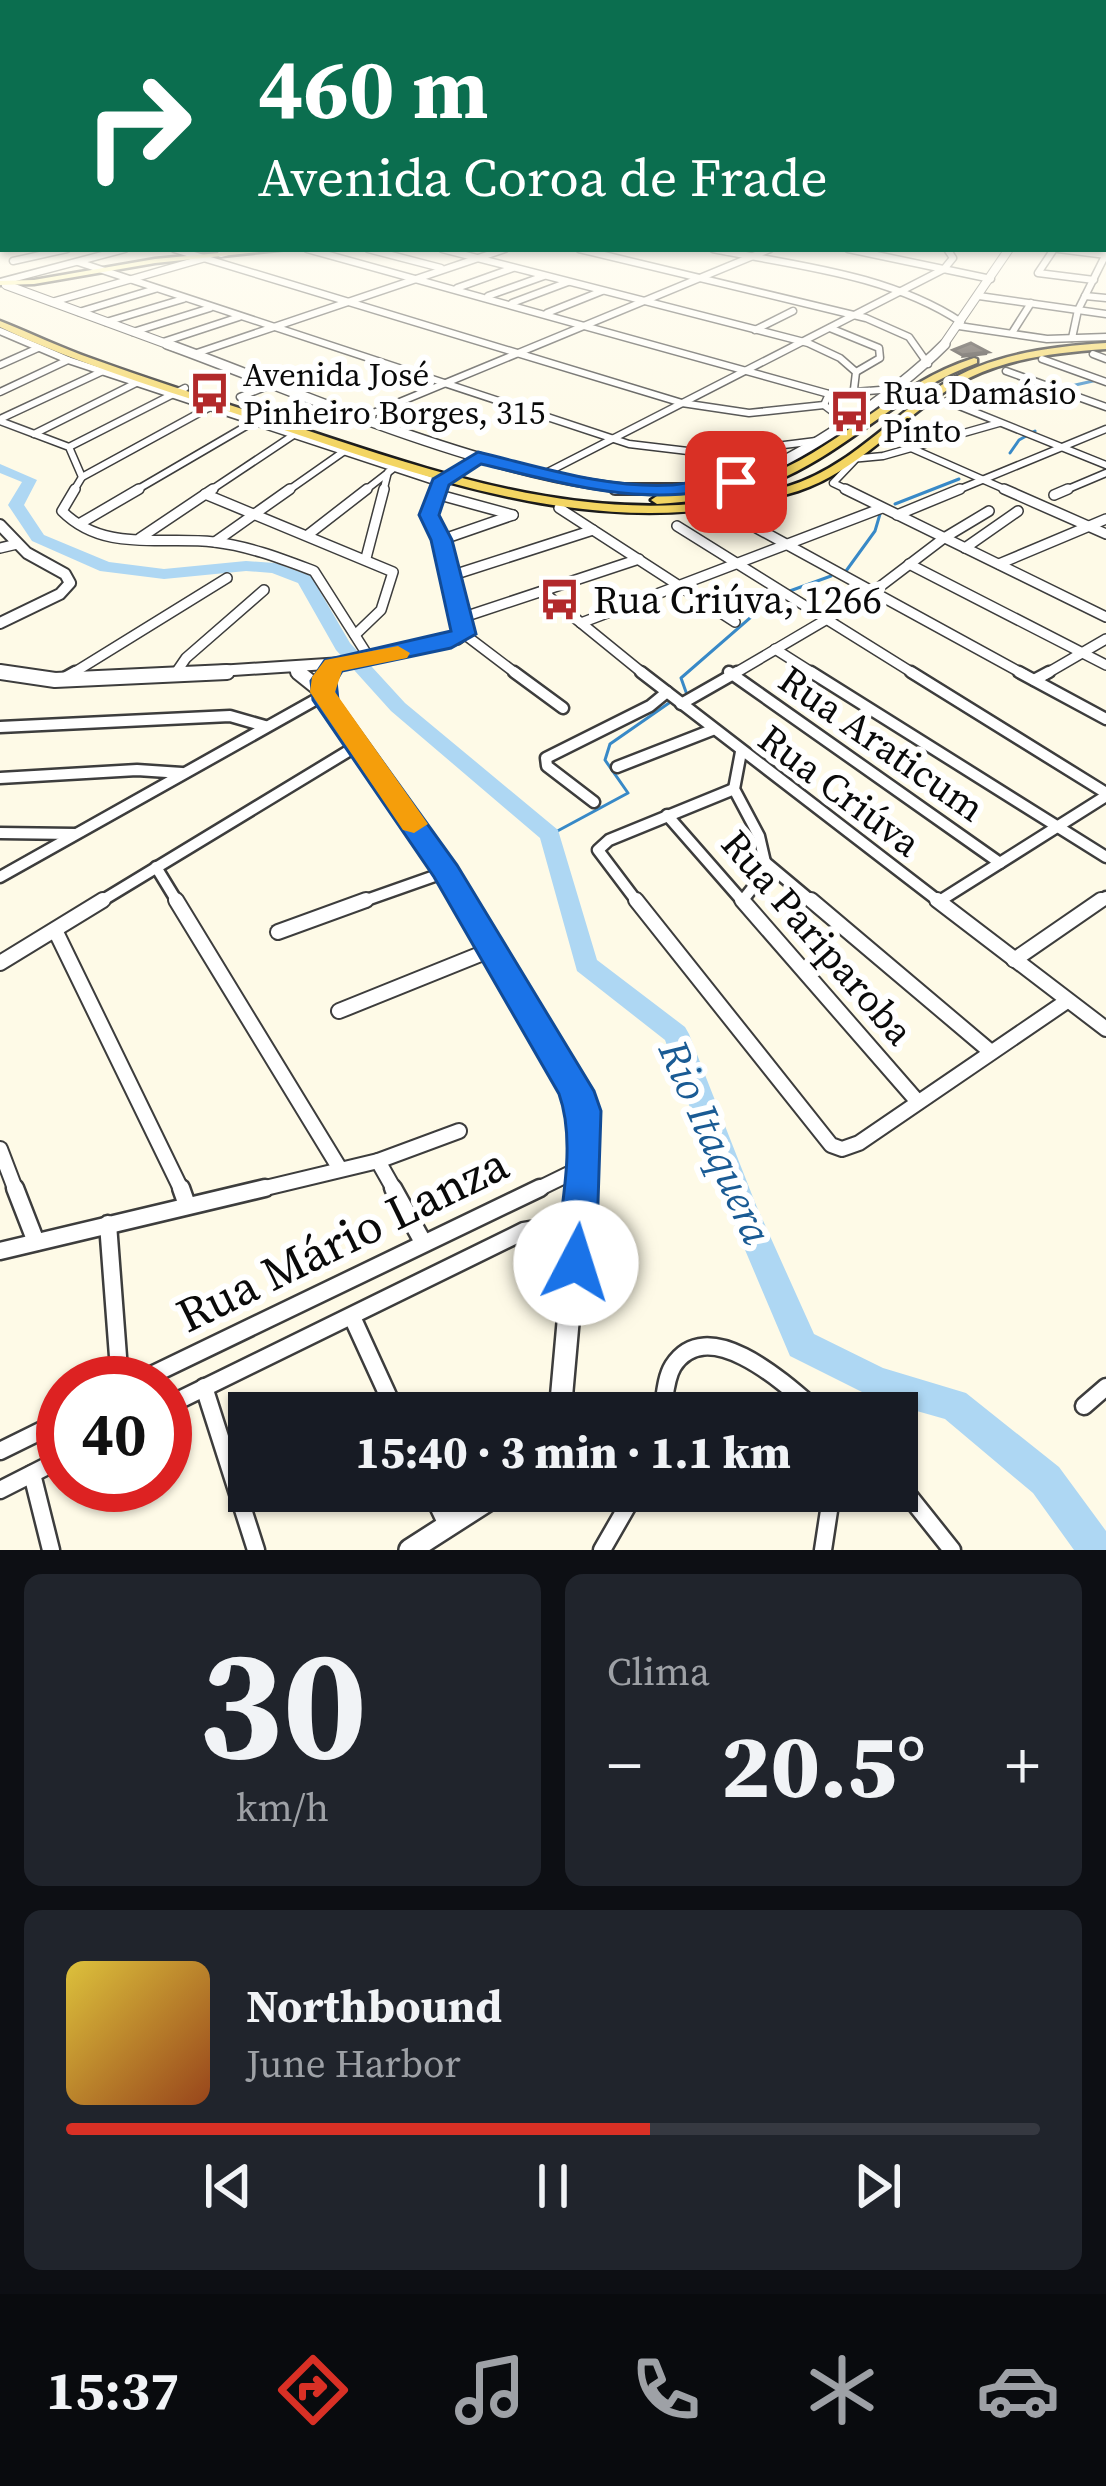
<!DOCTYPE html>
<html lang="pt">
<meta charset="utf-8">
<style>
:root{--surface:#171b24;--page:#20242c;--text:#f1f3f6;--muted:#9ea1a6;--line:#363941;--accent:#d93025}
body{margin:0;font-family:"Source Serif 4",serif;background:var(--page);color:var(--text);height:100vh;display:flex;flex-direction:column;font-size:45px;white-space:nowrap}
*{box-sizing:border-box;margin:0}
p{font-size:39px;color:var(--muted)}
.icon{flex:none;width:66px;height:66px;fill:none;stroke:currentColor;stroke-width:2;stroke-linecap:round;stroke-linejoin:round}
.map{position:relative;height:1550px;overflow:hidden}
.sheet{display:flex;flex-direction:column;gap:24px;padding:24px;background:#0d0f14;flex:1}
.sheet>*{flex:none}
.top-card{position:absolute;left:0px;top:0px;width:1107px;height:252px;box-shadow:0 3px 9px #0004;background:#0b6e4f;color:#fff;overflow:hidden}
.speed{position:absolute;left:36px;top:1356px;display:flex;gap:24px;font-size:60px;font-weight:700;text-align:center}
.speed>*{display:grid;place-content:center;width:156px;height:156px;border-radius:50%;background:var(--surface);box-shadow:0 3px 9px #0004;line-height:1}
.speed .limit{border:18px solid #d22;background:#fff;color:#111}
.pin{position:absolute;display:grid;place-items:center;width:102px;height:102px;color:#fff;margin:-51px;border-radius:24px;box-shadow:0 6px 18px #0006}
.me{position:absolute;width:132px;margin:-66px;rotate:5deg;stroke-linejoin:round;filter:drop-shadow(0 0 9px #0008)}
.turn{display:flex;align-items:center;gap:42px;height:252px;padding:0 60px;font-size:54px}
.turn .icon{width:156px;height:156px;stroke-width:2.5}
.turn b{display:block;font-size:84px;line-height:102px}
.big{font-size:90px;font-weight:800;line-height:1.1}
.sheet .card{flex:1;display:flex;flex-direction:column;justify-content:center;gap:18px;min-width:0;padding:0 42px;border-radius:18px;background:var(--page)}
.sheet .dial{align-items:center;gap:0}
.dial b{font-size:156px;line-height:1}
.song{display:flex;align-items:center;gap:36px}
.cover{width:144px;height:144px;border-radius:18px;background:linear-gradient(135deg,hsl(50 70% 55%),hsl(20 70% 35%))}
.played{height:12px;border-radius:6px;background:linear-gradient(90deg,var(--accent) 60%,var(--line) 60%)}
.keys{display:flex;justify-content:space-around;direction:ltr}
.heat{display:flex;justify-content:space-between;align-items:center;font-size:66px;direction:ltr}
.sheet .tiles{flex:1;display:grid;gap:24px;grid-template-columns:1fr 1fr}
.card:last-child{grid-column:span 2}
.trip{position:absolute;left:228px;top:1392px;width:690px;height:120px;border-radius:0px;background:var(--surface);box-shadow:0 3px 9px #0004;font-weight:800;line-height:120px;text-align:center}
.tabs{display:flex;height:192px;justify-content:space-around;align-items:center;background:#090b0e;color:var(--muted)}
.tabs .icon{width:84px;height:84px}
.tabs .on{color:var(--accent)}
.tabs b{font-size:54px;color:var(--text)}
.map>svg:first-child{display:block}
</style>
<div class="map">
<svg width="1106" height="1550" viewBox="0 0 1106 1550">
<rect width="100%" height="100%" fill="#fefae7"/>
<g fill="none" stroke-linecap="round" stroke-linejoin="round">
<g stroke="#3889c7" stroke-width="3">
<path d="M1062,388L1093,381"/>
<path d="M1010,453L1019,440L1035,431"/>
<path d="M895,504L959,479"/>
<path d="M846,571L875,531L880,514"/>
<path d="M787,592L831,576"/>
<path d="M686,692L681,678L773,598"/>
<path d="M550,835L628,793L605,760L610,744L669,703"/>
</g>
<path fill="#aed7f3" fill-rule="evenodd" d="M0,464L37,480L24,505L44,535L109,562L164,569L246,561L275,563L311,576L350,643L405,703L558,830L597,960L685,1027L689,1034L756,1205L814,1334L883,1368L966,1393L1059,1467L1106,1531V1550H1074L1033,1493L945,1419L878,1400L790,1356L726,1205L665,1040L577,971L540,838L391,711L336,650L298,583L272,573L246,571L164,579L100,571L32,541L8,505L22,482L0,473Z"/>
<defs>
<g id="minor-far4">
<path d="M174,249L682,403L749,413L824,405"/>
<path d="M307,249L829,394"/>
<path d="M368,249L441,268"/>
<path d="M442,249L808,343L840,358L856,372L854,389"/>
<path d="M579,249L866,318L909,337L928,364"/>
<path d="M713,249C797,266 888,274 961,322"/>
<path d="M848,249L991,279"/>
<path d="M1054,249L1038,273L1094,280"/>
<path d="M1058,249L1106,255"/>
<path d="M221,254L238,249"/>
<path d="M13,261L67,249"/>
<path d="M78,262L629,444L713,454L816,441"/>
<path d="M944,269L953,258L947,249"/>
<path d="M0,282L125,249"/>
<path d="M457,288L513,268"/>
<path d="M488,296L544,276"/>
<path d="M979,296L1106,314"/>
<path d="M1085,296L1106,298"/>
<path d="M52,302L205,258"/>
<path d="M512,303L568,282"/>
<path d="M79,312L155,289"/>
<path d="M547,313L602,291"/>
<path d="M106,322L183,299"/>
<path d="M959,326L1047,339L1106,337"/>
<path d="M830,328L879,348L880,358L856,372"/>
<path d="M755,330L793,311"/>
<path d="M0,331L68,360L440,483"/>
<path d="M133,332L210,308"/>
<path d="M1012,333L1031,303"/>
<path d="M1072,338L1078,310L1106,254"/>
<path d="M163,342L239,317"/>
<path d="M194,354L505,249"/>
<path d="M1093,354L1106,359"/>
<path d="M1042,359L1106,382"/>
<path d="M0,365L38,348"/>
<path d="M1006,371L1106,407"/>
<path d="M0,392L68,360"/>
<path d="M240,397L275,383"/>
<path d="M947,401L1106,465"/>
<path d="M366,416L770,249"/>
<path d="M0,419L103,371"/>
<path d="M0,421L69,447L82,477L73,492"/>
<path d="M845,421L824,405L829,394L893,389"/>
<path d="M34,434L138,382"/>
<path d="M69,447L185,388"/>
<path d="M911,448L1011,492"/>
<path d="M851,459L883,456L999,423"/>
<path d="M542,475L944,269"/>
<path d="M82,477L210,407"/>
<path d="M133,492L253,422"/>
<path d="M208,492L292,436"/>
<path d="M286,492L343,452"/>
<path d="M363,492L394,468"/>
<path d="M383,492L388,472"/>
<path d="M852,492L833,483L855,460"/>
<path d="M953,492L1106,429"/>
<path d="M1061,492L1106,473"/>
</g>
<g id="minor-far3">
<path d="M75,489L62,511C104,553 161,536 214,542C249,546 282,559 314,571L370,659"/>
<path d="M845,489L1106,617"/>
<path d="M1004,489L1106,534"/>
<path d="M205,494L393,572L381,610L355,635"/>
<path d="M436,494L513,515"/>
<path d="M1054,495L1068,489"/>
<path d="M559,508L735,622"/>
<path d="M706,508L742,520L1025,675"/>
<path d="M897,515L960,489"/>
<path d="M79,524L139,489"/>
<path d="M677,526L916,675"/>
<path d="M309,534L367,489"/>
<path d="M140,538L213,489"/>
<path d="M441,540L513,515"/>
<path d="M215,542L290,489"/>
<path d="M0,548L17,544"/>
<path d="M965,548L1018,511"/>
<path d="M366,558L384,489"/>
<path d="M909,564L1106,665"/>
<path d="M999,564L1106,519"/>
<path d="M447,577L593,530"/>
<path d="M543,592L645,675"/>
<path d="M461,618L639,559"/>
<path d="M581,623L882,508"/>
<path d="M464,634L518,675"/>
<path d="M775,649L816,675"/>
<path d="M175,674L186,658L264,590"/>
<path d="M70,675L227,578"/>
<path d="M732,675L873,592L944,538L989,511"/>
<path d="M1044,675L1106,639"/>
</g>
<g id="minor-far2">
<path d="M514,672L563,708"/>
<path d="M641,672L941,903"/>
<path d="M729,672L1000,863"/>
<path d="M811,672L1106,857"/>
<path d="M911,672L1106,793"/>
<path d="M1019,672L1106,719"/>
<path d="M66,677L75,672"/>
<path d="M1034,680L1049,672"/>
<path d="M681,704L737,672"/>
<path d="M0,727L230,716L265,726"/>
<path d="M741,752L734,789L759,836L765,862L761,877L743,900"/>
<path d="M617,767L712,730"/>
<path d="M0,778L137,770L182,773"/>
<path d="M594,802L547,766L546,758L650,706L667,692"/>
<path d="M667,815L744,903"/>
<path d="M0,833L75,834"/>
<path d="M765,862L814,903"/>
<path d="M156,867L178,903"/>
<path d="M0,877L324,695"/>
<path d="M938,902L1106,796"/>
<path d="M98,903L360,744"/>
<path d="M358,903L446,872"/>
<path d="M638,903L598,850L609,840L734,789"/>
<path d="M1097,903L1106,897"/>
</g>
<g id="minor-far1">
<path d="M176,900L340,1169"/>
<path d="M636,900L831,1145L842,1149L859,1143L1067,1001"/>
<path d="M742,900L918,1102"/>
<path d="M811,900L991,1052"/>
<path d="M937,900L1106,1029"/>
<path d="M55,930L182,1191"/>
<path d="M278,932L366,900"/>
<path d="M1014,960L1101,900"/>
<path d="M0,963L103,900"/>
<path d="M339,1011L493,949"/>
<path d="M0,1149L16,1191"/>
<path d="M378,1161L395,1191"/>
<path d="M253,1191L378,1161L459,1131"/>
<path d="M534,1191L581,1168"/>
</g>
<g id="minor">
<path d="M15,1188L36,1242"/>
<path d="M181,1188L187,1205"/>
<path d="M393,1188L423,1242"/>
<path d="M108,1224L120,1383"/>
<path d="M0,1251L265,1188"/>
<path d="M353,1319L396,1413"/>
<path d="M135,1383L540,1188"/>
<path d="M204,1387L256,1550"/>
<path d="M1084,1406L1106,1387"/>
<path d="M165,1407L524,1231L576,1222"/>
<path d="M662,1413C665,1398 665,1379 673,1366C708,1311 788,1386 819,1413"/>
<path d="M0,1451L63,1420"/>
<path d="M32,1474L51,1550"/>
<path d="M897,1481L952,1550"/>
<path d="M0,1490L63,1458"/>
<path d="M431,1491L448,1527"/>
<path d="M602,1550L636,1491"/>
<path d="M823,1550L832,1491"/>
</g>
<g id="tertiary-far5">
<path d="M6,285L175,347"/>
<path d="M942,347L1009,249"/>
</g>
<g id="tertiary-far4">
<path d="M167,344C312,396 573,518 722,485C789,470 897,392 945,344"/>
<path d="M437,492L440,483L478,457"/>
</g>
<g id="tertiary-far3">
<path d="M615,489H688"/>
<path d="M0,525L27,553L65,574L70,583L60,594L0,623"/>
<path d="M295,669L302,675"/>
<path d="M0,672L11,675"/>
<path d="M158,675L342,663L457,639L464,634L441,540L429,515L438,489"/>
<path d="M328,675L334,665"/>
</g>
<g id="tertiary-far2">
<path d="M0,672L55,680L227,672"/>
<path d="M298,672L323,692"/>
<path d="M330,672L324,681L326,700L465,903"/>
</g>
<path id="tertiary-far1" d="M463,900L583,1111L580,1191"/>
<g id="tertiary">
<path d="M560,1413L580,1188"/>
<path d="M410,1550L502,1491"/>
</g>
<path id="secondary" d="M261,249H288L155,263L34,284L0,285V281L34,280L155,259Z"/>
<g id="primary">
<path d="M0,321C31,333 61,348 93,359C161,384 231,405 300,428C460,481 621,536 789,486C848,468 890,418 940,386C990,354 1048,347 1106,343V349C1051,353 997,359 949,389C898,421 857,472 798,491C608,550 428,478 249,418C165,390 80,365 0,327Z"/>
<path d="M974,358L977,359V363C903,390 854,445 785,477C745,496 700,501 657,504L651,500L657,496C697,494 738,490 774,473C846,442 898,382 974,358Z"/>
</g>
</defs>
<use href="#minor-far4" stroke="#3d3d3d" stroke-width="9"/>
<use href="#minor-far3" stroke="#3d3d3d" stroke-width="12"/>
<use href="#minor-far2" stroke="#3d3d3d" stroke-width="15"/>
<use href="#minor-far1" stroke="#3d3d3d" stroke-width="18"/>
<use href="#minor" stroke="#3d3d3d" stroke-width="21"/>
<use href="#tertiary-far5" stroke="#3d3d3d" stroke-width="10"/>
<use href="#tertiary-far4" stroke="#3d3d3d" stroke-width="12"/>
<use href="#tertiary-far3" stroke="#3d3d3d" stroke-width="14"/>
<use href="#tertiary-far2" stroke="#3d3d3d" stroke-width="18"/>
<use href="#tertiary-far1" stroke="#3d3d3d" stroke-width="21"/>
<use href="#tertiary" stroke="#3d3d3d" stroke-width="26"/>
<use href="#secondary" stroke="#2c2c2c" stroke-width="5"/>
<use href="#primary" stroke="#1b1b1b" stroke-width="5"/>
<use href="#minor-far4" stroke="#fff" stroke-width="6"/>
<use href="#minor-far3" stroke="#fff" stroke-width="9"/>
<use href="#minor-far2" stroke="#fff" stroke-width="10"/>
<use href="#minor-far1" stroke="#fff" stroke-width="14"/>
<use href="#minor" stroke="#fff" stroke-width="16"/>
<use href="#tertiary-far5" stroke="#fff" stroke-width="8"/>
<use href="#tertiary-far4" stroke="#fff" stroke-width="9"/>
<use href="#tertiary-far3" stroke="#fff" stroke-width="10"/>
<use href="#tertiary-far2" stroke="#fff" stroke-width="14"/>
<use href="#tertiary-far1" stroke="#fff" stroke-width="16"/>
<use href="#tertiary" stroke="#fff" stroke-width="21"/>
<use href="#secondary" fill="#fcf5a4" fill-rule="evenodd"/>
<use href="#primary" fill="#f3d562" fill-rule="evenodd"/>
</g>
<path fill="#393432" d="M988,352L987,355L961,358L962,355Z"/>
<path fill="#524b47" stroke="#393432" stroke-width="3" d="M971,343L988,352L962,355L953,350Z"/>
<linearGradient id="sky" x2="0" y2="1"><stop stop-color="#91c2ec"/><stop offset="0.51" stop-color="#fffdf4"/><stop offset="1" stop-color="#fffdf4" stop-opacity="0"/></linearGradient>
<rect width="1106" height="446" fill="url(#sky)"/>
<path fill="#1a73e8" stroke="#114b97" stroke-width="3" d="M478,452C541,467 607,489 673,485C694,483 728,469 746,482C734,490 717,490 701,492C625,503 555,481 481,464L449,485L439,515L452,540L476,634L451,648L342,671L336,681L338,700L457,865L594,1091L601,1111L596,1263L590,1276L576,1282L561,1276L555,1263C560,1211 577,1144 559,1094L434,877L313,700L311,681L325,660L451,631L431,540L419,515L433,479Z"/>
<path fill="#f59e0b" d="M398,646L410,653L407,658L342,671L335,692L428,824L414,833L403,830L310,692L312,677L325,660Z"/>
<defs>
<symbol id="bus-bare" viewBox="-9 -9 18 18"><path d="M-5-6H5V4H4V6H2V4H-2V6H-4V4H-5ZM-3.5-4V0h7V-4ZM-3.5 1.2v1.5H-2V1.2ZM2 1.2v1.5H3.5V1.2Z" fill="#b2292b" stroke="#fff" stroke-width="2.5" paint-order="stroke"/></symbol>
</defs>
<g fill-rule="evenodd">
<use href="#bus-bare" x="180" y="364" width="59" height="59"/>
<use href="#bus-bare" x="820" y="382" width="59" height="59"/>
<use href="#bus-bare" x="530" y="570" width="59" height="59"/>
</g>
<g text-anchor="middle" stroke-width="12" stroke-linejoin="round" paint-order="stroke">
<g font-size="33" fill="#0a0a0a" stroke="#fff" text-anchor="start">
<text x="243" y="386">Avenida José<tspan x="243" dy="38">Pinheiro Borges, 315</tspan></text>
<text x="883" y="404">Rua Damásio<tspan x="883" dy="38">Pinto</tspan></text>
</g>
<g font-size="39" fill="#0a0a0a" stroke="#fff" text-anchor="start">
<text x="593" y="613">Rua Criúva, 1266</text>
</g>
<g font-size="39" fill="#0a0a0a" stroke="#fff">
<text transform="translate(882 743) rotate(35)" y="14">Rua Araticum</text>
<text transform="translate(840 790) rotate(37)" y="14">Rua Criúva</text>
<text transform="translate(818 937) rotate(49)" y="14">Rua Pariparoba</text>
</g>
<g font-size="42" font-style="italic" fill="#1a5b94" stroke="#fff">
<text transform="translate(716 1142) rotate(66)" y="15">Rio Itaquera</text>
</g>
<g font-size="48" fill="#0a0a0a" stroke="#fff">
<text transform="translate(342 1239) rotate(-26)" y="17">Rua Mário Lanza</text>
</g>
</g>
</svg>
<div class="speed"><div class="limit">40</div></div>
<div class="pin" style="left:736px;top:482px;background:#d93025"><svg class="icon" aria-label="arrive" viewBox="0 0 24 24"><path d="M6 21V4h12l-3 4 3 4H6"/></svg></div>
<svg class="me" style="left:576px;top:1263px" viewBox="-20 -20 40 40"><circle r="19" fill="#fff"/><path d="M0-13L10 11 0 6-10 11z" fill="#1a73e8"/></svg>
<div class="trip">15:40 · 3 min · 1.1 km</div>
<div class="top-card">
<div class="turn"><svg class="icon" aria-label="right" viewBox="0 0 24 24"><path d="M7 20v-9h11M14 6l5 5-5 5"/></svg><div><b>460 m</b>Avenida Coroa de Frade</div></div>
</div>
</div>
<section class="sheet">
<div class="tiles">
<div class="card dial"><b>30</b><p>km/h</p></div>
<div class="card"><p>Clima</p>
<div class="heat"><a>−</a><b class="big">20.5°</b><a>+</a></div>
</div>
<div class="card">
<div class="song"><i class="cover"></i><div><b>Northbound</b><p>June Harbor</p></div></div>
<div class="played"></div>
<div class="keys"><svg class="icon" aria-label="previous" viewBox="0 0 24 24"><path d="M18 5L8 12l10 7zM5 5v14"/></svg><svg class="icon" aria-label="pause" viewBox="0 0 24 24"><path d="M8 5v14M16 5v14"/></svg><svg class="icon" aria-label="next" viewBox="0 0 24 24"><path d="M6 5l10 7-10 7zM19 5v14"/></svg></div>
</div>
</div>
</section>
<nav class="tabs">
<b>15:37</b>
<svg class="icon on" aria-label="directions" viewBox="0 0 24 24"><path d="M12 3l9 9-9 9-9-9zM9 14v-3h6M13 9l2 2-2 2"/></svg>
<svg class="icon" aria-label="music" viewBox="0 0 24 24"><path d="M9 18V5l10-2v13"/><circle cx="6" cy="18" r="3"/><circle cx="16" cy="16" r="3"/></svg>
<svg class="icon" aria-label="phone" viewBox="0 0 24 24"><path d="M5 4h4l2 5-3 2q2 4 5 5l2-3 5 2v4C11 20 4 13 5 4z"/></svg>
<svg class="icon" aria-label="climate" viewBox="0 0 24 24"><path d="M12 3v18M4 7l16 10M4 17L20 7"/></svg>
<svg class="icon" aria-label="car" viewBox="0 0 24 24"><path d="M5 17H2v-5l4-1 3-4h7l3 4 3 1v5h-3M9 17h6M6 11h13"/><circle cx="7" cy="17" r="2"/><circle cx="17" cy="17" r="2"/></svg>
</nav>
